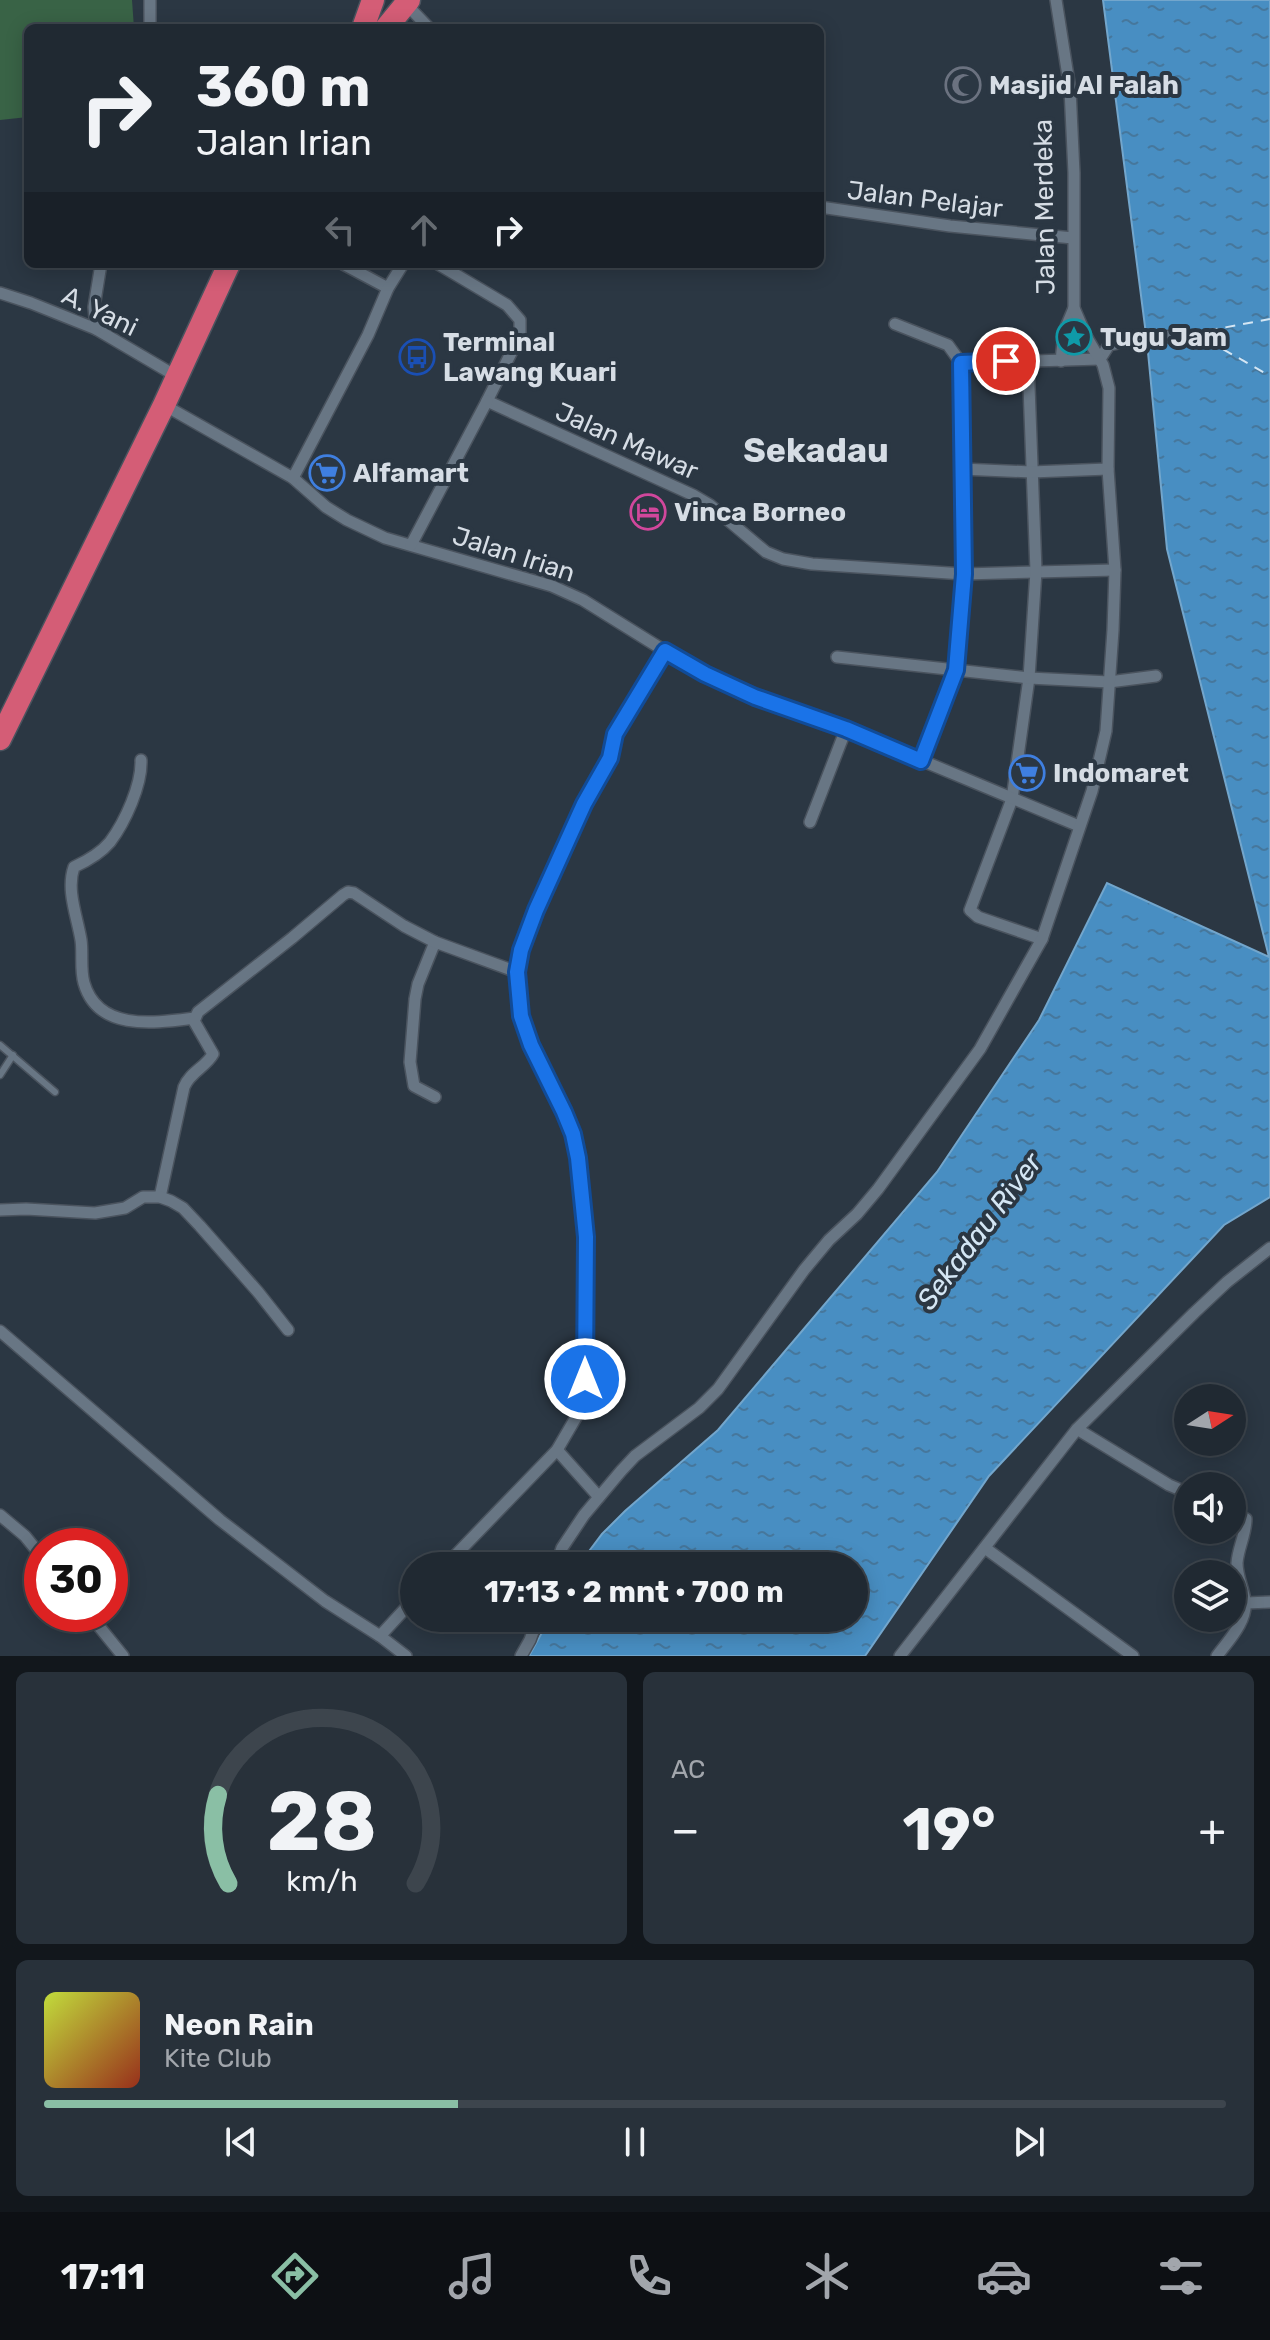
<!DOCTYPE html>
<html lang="id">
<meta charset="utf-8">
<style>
:root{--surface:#202932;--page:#28313a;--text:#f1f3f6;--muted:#a2a6ac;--line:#3d454d;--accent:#8abfa5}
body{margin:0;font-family:Rubik,sans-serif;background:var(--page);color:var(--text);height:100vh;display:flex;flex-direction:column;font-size:30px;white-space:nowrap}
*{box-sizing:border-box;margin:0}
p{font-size:26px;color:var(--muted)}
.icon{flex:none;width:44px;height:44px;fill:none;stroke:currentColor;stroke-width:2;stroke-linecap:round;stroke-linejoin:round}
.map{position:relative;height:1656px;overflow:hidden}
.side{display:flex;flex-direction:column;gap:16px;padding:16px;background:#12171c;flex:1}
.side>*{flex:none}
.guide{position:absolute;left:24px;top:24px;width:800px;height:244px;border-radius:12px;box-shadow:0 4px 20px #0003,0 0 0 2px var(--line);background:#202932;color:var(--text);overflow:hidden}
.needle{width:52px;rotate:78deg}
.controls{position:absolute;left:1174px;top:1384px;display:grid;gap:16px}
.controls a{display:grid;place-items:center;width:72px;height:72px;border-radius:50%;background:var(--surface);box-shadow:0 4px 20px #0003,0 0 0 2px var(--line);font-size:40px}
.speed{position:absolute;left:24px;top:1528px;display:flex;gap:16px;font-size:40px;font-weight:700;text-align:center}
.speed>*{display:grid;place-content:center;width:104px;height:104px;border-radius:50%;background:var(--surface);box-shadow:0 4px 20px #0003,0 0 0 2px var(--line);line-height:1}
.speed .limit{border:12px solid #d22;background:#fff;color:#111}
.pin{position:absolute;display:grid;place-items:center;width:68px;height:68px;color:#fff;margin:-34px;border:4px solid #fff;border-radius:50%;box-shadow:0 2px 8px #0007}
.me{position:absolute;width:88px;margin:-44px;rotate:0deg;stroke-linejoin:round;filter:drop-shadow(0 0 6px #0008)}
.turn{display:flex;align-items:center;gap:28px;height:168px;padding:0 40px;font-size:36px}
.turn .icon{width:104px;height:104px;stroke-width:2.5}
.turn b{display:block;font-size:56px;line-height:68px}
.lanes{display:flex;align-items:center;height:76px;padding:0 40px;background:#0003;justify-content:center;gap:40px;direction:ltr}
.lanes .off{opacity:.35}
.big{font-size:60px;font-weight:700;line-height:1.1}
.side .tile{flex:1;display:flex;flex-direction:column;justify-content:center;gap:12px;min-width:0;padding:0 28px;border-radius:12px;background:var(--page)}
.side .dial{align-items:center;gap:0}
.dial svg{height:208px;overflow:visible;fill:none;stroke:var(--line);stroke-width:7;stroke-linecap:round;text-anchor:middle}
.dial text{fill:var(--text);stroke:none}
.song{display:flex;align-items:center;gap:24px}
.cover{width:96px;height:96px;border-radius:12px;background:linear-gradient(135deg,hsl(70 70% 55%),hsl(10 70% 35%))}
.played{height:8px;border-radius:4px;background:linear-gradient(90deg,var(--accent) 35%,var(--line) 35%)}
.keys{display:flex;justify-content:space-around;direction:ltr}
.heat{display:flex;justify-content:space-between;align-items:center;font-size:44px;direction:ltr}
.side .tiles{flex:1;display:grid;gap:16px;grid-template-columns:1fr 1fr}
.tile:last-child{grid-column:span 2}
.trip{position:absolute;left:400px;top:1552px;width:468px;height:80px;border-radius:40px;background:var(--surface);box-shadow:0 4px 20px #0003,0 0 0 2px var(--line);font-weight:700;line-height:80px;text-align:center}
.tabs{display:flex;height:128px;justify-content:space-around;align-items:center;background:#0d1014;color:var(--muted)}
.tabs .icon{width:56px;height:56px}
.tabs .active{color:var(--accent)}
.tabs b{font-size:36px;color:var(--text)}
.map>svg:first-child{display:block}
</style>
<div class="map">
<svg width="1270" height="1656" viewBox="0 0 1270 1656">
<defs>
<pattern id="water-ripples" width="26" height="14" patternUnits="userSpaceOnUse" patternTransform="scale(2)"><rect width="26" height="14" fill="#488ec2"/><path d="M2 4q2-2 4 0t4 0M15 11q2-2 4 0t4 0" fill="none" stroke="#46779c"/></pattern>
</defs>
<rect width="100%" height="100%" fill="#2b3743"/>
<path fill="#396346" d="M0,0H132L134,28H28V117L0,120Z"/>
<path fill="url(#water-ripples)" stroke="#73a6cc" stroke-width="2" d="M1103,0H1270V1197L1224,1225L989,1476L865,1656H529L550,1618H854V1566H578L602,1534L625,1511L718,1430L937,1172L1039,1020L1107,883L1269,957L1167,549L1147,342Z"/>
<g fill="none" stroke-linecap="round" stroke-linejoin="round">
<g stroke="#d4e6f4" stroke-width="2" stroke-dasharray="10 8" stroke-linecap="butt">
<path d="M1190,334L1270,319"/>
<path d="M1190,337L1207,340L1270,376"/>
</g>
<defs>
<g id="lane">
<path d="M0,1045L55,1092"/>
<path d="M0,1075L13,1055"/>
</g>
<g id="street">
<path d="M150,0V28"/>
<path d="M406,4L429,28"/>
<path d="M820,207L950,226L1073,238"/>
<path d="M343,264L388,288L403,264"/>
<path d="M438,264L507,305L520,320V335L487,401L693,495L710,505L766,552L783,559L812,564L964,574L1115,570"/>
<path d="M0,293L31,303L96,329L176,376"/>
<path d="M895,324L948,345L961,363L964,574L956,670L921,761"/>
<path d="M96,329L94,307L101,264"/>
<path d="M1100,359L1109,345L1133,340L1185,335"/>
<path d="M1028,360L1036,571L1029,678L1012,799L970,910L978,917L1042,939"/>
<path d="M1061,361L1064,332L1074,308"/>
<path d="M961,363L1100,359"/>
<path d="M164,405L293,478L326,507L347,520L385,538L552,586L583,600L665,651L705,674L755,697L846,729L1079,826"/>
<path d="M961,469L1031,472L1108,469"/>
<path d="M293,478L368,335L388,288"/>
<path d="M411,545L487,401"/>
<path d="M837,657L1029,678L1109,682L1156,676"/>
<path d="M141,760C142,785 125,822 110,842C100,854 87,861 74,867C66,890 77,916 81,940C83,953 80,969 84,983C98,1032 155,1023 195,1018"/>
<path d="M810,822L846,729"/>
<path d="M435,1097L414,1086L410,1062L415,999L418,984L435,942"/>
<path d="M160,1197L184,1087C190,1072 206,1067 213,1054L194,1021L198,1012L292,938L343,895L348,892L354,893L404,926L435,942L517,972"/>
<path d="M0,1210L26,1209L95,1213L125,1208L143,1197H160L171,1201L183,1208L200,1226L258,1292L288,1330"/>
<path d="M0,1331L220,1520L325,1601L380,1636L406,1656"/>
<path d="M1077,1429L1169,1485L1188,1493"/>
<path d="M557,1450L599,1497"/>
<path d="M0,1515L25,1536L42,1557"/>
<path d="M985,1548L1133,1656"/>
<path d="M445,1566L557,1450L578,1414L583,1397L586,1237L578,1158L573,1134L564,1112L531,1045L521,1016L517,972L521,950L536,910L584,804L610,758L615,734L665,651"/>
<path d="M556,1566L562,1548L584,1515L621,1471L635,1456L699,1408L718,1389L804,1270L829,1240L857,1214L878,1189L980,1049L1042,939L1092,791L1106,731L1113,630L1115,570L1108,469L1109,388L1103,365L1086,336L1074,308V173L1070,89L1056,0"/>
<path d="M1246,1603L1270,1602"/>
<path d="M89,1614L123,1656"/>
<path d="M380,1636L414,1599"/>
<path d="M521,1656L530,1640L538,1618"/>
<path d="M900,1656L1077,1429L1194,1313L1227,1282L1270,1248"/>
<path d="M1217,1656C1228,1641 1248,1621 1245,1600C1243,1588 1237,1576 1237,1563C1238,1548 1246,1534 1246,1519L1232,1512"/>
</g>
<g id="highway">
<path d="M363,28L373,0"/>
<path d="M386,28L409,0"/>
<path d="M0,739L164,405L229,264"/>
</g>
</defs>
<use href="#lane" stroke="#4a535e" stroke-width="9"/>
<use href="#street" stroke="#4a535e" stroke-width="14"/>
<use href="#highway" stroke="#4a535e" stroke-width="25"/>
<use href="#lane" stroke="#687684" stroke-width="6"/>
<use href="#street" stroke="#687684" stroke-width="11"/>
<use href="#highway" stroke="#d45d76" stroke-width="22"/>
</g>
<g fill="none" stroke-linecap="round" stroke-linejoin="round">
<defs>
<path id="route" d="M585,1379L586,1237L578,1158L573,1134L564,1112L531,1045L521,1016L517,972L521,950L536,910L584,804L610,758L615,734L665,651L705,674L755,697L846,729L921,761L956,670L964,574L961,363L1006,361"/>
</defs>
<use href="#route" stroke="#114b97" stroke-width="20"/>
<use href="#route" stroke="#1a73e8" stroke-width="14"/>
</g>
<defs>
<symbol id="mosque-ring" viewBox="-11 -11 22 22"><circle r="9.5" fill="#2b3743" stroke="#6b7280" stroke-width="1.5"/><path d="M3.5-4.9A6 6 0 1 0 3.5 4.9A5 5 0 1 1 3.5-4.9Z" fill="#6b7280"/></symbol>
<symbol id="sight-ring" viewBox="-11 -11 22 22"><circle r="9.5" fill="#2b3743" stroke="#0f9aa8" stroke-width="1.5"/><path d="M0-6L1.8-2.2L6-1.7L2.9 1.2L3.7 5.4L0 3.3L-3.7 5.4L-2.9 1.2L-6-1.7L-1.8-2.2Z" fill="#0f9aa8"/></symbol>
<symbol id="bus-ring" viewBox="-11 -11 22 22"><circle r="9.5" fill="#2b3743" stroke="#1a4fb4" stroke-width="1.5"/><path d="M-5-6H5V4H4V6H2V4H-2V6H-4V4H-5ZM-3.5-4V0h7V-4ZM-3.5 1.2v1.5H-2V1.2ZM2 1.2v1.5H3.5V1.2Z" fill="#1a4fb4"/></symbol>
<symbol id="supermarket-ring" viewBox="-11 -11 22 22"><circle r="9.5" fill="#2b3743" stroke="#3f7fe0" stroke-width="1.5"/><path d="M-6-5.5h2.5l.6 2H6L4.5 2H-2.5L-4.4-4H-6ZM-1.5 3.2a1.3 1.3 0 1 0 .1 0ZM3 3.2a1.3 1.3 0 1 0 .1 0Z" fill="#3f7fe0"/></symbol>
<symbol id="hotel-ring" viewBox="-11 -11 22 22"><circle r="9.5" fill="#2b3743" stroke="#d1479c" stroke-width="1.5"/><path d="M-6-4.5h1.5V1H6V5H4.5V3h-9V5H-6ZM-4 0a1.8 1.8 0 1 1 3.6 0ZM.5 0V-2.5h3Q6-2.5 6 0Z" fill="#d1479c"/></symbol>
</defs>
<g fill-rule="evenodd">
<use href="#mosque-ring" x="943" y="65" width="40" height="40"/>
<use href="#sight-ring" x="1054" y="317" width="40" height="40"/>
<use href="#bus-ring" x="397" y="337" width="40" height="40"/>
<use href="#supermarket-ring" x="307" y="453" width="40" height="40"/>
<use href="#hotel-ring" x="628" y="492" width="40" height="40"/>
<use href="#supermarket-ring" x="1007" y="753" width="40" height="40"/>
</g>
<g text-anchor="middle" stroke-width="8" stroke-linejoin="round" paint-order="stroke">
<g font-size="26" font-weight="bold" fill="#d6dde5" stroke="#2b3743" text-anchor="start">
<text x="989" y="94">Masjid Al Falah</text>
<text x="1100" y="346">Tugu Jam</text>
<text x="443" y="351">Terminal<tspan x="443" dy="30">Lawang Kuari</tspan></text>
<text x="353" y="482">Alfamart</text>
<text x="674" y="521">Vinca Borneo</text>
<text x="1053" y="782">Indomaret</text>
</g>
<g font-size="26" fill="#d6dde5" stroke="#2b3743">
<text transform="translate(925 199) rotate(7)" y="9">Jalan Pelajar</text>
<text transform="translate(1044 207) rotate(-91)" y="9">Jalan Merdeka</text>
<text transform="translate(100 311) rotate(26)" y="9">A. Yani</text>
<text transform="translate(627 441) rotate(24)" y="9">Jalan Mawar</text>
<text transform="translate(514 554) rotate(18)" y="9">Jalan Irian</text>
</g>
<g font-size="28" font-style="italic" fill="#d4e6f4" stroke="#2b3743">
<text transform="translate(979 1231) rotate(-53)" y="10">Sekadau River</text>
</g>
<g font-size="34" font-weight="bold" fill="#d6dde5" stroke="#2b3743">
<text x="816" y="462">Sekadau</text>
</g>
</g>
</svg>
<div class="controls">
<a><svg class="needle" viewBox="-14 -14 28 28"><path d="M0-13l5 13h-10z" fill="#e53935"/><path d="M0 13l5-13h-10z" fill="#a2a6ac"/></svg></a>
<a><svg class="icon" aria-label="sound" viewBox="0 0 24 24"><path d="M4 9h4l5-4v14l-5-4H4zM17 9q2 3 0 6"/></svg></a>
<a><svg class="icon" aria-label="layers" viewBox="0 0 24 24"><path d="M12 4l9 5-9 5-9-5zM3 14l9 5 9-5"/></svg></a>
</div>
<div class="speed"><div class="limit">30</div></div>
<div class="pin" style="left:1006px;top:361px;background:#d93025"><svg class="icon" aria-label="arrive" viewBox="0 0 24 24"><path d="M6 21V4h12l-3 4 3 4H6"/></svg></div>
<svg class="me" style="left:585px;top:1379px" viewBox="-20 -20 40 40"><circle r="17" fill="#1a73e8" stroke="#fff" stroke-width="3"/><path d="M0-11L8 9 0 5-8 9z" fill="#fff"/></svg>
<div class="trip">17:13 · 2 mnt · 700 m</div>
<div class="guide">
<div class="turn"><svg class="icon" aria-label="right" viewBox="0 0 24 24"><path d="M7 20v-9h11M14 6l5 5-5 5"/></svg><div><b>360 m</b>Jalan Irian</div></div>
<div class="lanes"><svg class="icon off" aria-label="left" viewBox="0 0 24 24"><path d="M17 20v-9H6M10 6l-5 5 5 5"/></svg><svg class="icon off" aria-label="ahead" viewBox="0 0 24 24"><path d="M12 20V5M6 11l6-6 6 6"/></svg><svg class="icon" aria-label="right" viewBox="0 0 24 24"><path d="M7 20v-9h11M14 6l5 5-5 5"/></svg></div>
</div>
</div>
<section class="side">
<div class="tiles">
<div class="tile dial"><svg viewBox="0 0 100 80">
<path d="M14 69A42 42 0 1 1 86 69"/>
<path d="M14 69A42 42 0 0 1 10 35" stroke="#8abfa5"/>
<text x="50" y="56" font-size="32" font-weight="700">28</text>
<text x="50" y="72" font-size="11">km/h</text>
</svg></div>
<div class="tile"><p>AC</p>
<div class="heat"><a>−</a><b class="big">19°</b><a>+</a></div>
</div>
<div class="tile">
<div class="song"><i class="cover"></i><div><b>Neon Rain</b><p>Kite Club</p></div></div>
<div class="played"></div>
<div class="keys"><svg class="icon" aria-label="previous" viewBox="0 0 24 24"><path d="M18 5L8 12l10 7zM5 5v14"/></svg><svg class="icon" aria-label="pause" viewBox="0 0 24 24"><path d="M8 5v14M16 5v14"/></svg><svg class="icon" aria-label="next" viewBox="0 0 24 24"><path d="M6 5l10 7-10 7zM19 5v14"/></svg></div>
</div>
</div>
</section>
<nav class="tabs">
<b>17:11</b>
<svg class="icon active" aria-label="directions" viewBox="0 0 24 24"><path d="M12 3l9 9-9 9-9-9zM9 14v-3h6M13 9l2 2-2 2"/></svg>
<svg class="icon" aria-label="music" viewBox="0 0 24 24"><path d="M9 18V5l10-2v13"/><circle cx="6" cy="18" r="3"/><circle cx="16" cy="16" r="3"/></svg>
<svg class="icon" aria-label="phone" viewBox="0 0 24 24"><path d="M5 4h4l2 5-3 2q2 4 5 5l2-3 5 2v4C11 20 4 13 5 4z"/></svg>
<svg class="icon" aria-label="climate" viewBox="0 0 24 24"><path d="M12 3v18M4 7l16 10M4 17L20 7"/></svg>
<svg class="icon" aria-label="car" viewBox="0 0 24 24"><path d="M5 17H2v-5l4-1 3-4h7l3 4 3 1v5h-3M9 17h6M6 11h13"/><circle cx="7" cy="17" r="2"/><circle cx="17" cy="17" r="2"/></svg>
<svg class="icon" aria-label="filters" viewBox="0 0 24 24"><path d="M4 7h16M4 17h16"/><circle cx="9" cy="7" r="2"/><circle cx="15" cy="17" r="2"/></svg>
</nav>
